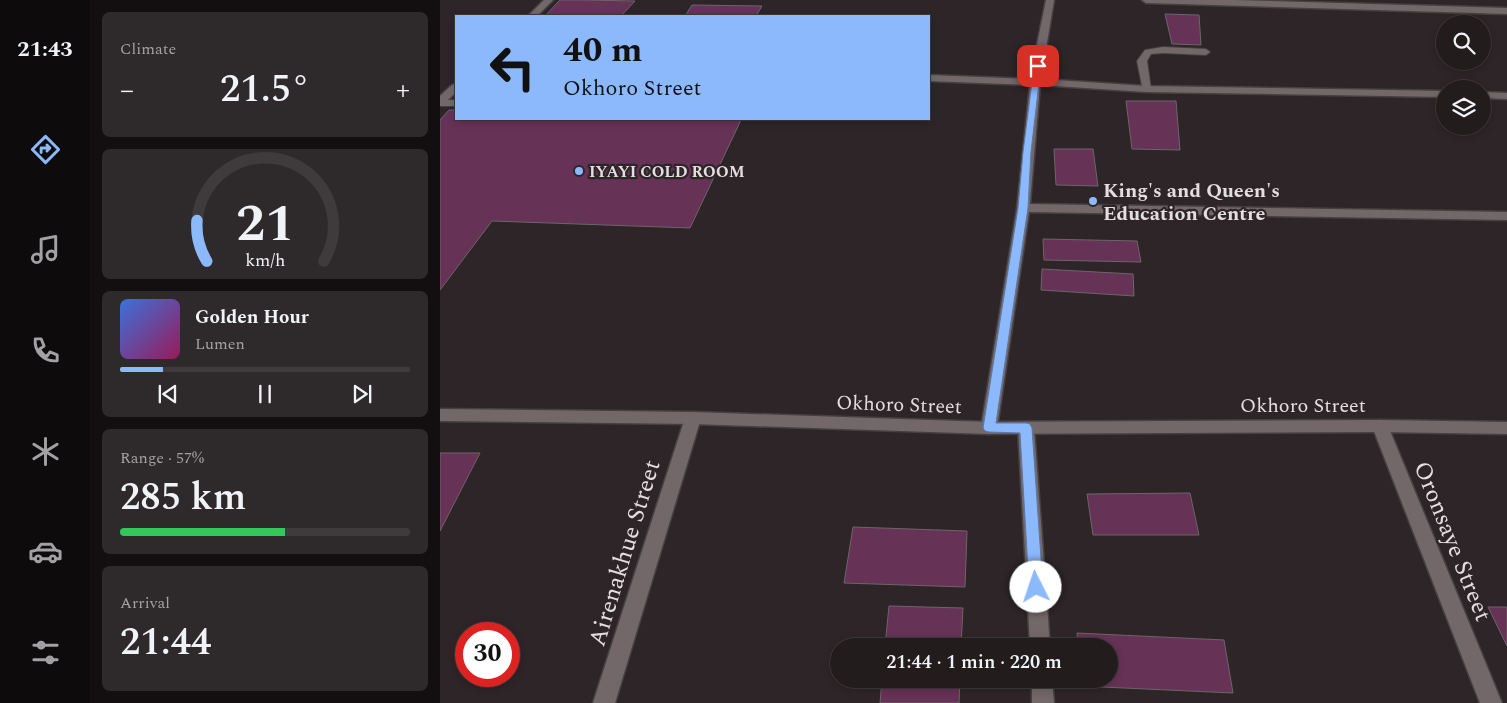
<!DOCTYPE html>
<meta charset="utf-8">
<style>
:root{--surface:#221c1d;--page:#2e292a;--text:#f1f3f6;--muted:#a2a1a4;--line:#3f3a3b;--accent:#8cb9fc}
body{margin:0;font-family:Spectral,serif;background:var(--page);color:var(--text);height:100vh;display:flex;flex-direction:column;font-size:19px;white-space:nowrap}
*{box-sizing:border-box;margin:0}
p{font-size:16px;color:var(--muted)}
.icon{flex:none;width:28px;height:28px;fill:none;stroke:currentColor;stroke-width:2;stroke-linecap:round;stroke-linejoin:round}
.map{position:relative;flex:1;overflow:hidden}
.panel{display:flex;flex-direction:column;gap:12px;padding:12px;background:#130f10;width:350px}
.panel>*{flex:none}
.top-card{position:absolute;left:15px;top:15px;width:475px;height:105px;border-radius:0px;box-shadow:0 2px 8px #0003,0 0 0 1px var(--line);background:#8cb9fc;color:#111;overflow:hidden}
.controls{position:absolute;left:996px;top:15px;display:grid;gap:10px}
.controls a{display:grid;place-items:center;width:55px;height:55px;border-radius:50%;background:var(--surface);box-shadow:0 2px 8px #0003,0 0 0 1px var(--line);font-size:25px}
.speed{position:absolute;left:15px;top:622px;display:flex;gap:10px;font-size:25px;font-weight:700;text-align:center}
.speed>*{display:grid;place-content:center;width:65px;height:65px;border-radius:50%;background:var(--surface);box-shadow:0 2px 8px #0003,0 0 0 1px var(--line);line-height:1}
.speed .limit{border:8px solid #d22;background:#fff;color:#111}
.pin{position:absolute;display:grid;place-items:center;width:42px;height:42px;color:#fff;margin:-21px;border-radius:10px;box-shadow:0 2px 8px #0006}
.me{position:absolute;width:55px;margin:-28px;rotate:356deg;stroke-linejoin:round;filter:drop-shadow(0 0 4px #0008)}
.turn{display:flex;align-items:center;gap:18px;height:105px;padding:0 25px;font-size:22px}
.turn .icon{width:65px;height:65px;stroke-width:2.5}
.turn b{display:block;font-size:35px;line-height:42px}
.big{font-size:38px;font-weight:600;line-height:1.1}
.panel .widget{flex:1;display:flex;flex-direction:column;justify-content:center;gap:8px;min-width:0;padding:0 18px;border-radius:8px;background:var(--page)}
.panel .dial{align-items:center;gap:0}
.dial svg{height:130px;overflow:visible;fill:none;stroke:var(--line);stroke-width:7;stroke-linecap:round;text-anchor:middle}
.dial text{fill:var(--text);stroke:none}
.song{display:flex;align-items:center;gap:15px}
.cover{width:60px;height:60px;border-radius:8px;background:linear-gradient(135deg,hsl(220 70% 55%),hsl(330 70% 35%))}
.played{height:5px;border-radius:2px;background:linear-gradient(90deg,var(--accent) 15%,var(--line) 15%)}
.keys{display:flex;justify-content:space-around;direction:ltr}
.heat{display:flex;justify-content:space-between;align-items:center;font-size:28px;direction:ltr}
.charge{height:8px;border-radius:4px;background:linear-gradient(90deg,#34c759 57%,var(--line) 0)}
.trip{position:absolute;left:390px;top:638px;width:288px;height:50px;border-radius:25px;background:var(--surface);box-shadow:0 2px 8px #0003,0 0 0 1px var(--line);font-weight:600;line-height:50px;text-align:center}
main{display:flex;flex:1;min-height:0}
.dock{display:flex;flex-direction:column;width:90px;justify-content:space-around;align-items:center;background:#0e0b0c;color:var(--muted)}
.dock .icon{width:35px;height:35px}
.dock .selected{color:var(--accent)}
.dock b{font-size:22px;color:var(--text)}
.map>svg:first-child{display:block}
</style>
<main>
<nav class="dock">
<b>21:43</b>
<svg class="icon selected" aria-label="directions" viewBox="0 0 24 24"><path d="M12 3l9 9-9 9-9-9zM9 14v-3h6M13 9l2 2-2 2"/></svg>
<svg class="icon" aria-label="music" viewBox="0 0 24 24"><path d="M9 18V5l10-2v13"/><circle cx="6" cy="18" r="3"/><circle cx="16" cy="16" r="3"/></svg>
<svg class="icon" aria-label="phone" viewBox="0 0 24 24"><path d="M5 4h4l2 5-3 2q2 4 5 5l2-3 5 2v4C11 20 4 13 5 4z"/></svg>
<svg class="icon" aria-label="climate" viewBox="0 0 24 24"><path d="M12 3v18M4 7l16 10M4 17L20 7"/></svg>
<svg class="icon" aria-label="car" viewBox="0 0 24 24"><path d="M5 17H2v-5l4-1 3-4h7l3 4 3 1v5h-3M9 17h6M6 11h13"/><circle cx="7" cy="17" r="2"/><circle cx="17" cy="17" r="2"/></svg>
<svg class="icon" aria-label="filters" viewBox="0 0 24 24"><path d="M4 7h16M4 17h16"/><circle cx="9" cy="7" r="2"/><circle cx="15" cy="17" r="2"/></svg>
</nav>
<section class="panel">
<div class="widget"><p>Climate</p>
<div class="heat"><a>−</a><b class="big">21.5°</b><a>+</a></div>
</div>
<div class="widget dial"><svg viewBox="0 0 100 80">
<path d="M14 69A42 42 0 1 1 86 69"/>
<path d="M14 69A42 42 0 0 1 8 44" stroke="#8cb9fc"/>
<text x="50" y="56" font-size="32" font-weight="700">21</text>
<text x="50" y="72" font-size="11">km/h</text>
</svg></div>
<div class="widget">
<div class="song"><i class="cover"></i><div><b>Golden Hour</b><p>Lumen</p></div></div>
<div class="played"></div>
<div class="keys"><svg class="icon" aria-label="previous" viewBox="0 0 24 24"><path d="M18 5L8 12l10 7zM5 5v14"/></svg><svg class="icon" aria-label="pause" viewBox="0 0 24 24"><path d="M8 5v14M16 5v14"/></svg><svg class="icon" aria-label="next" viewBox="0 0 24 24"><path d="M6 5l10 7-10 7zM19 5v14"/></svg></div>
</div>
<div class="widget"><p>Range · 57%</p><b class="big">285 km</b><div class="charge"></div></div>
<div class="widget"><p>Arrival</p><b class="big">21:44</b></div>
</section>
<div class="map">
<svg width="1067" height="703" viewBox="0 0 1067 703">
<rect width="100%" height="100%" fill="#2d2527"/>
<g fill="#663256" stroke="#6d656a">
<path d="M120,0H144L195,1L181,16H105Z"/>
<path d="M252,5L322,6L316,16H245Z"/>
<path d="M725,14L759,15L761,45L732,44Z"/>
<path d="M686,101H736L740,150L692,149Z"/>
<path d="M9,110H16V119L301,120L250,228L52,221L0,290V120Z"/>
<path d="M614,149H653L658,186L616,185Z"/>
<path d="M603,239L697,241L701,262L604,260Z"/>
<path d="M602,269L693,274L694,296L601,290Z"/>
<path d="M0,453H40L0,531Z"/>
<path d="M750,493L759,535H653L647,494Z"/>
<path d="M413,527L527,531L525,587L404,583Z"/>
<path d="M449,606L523,608L521,646H445Z"/>
<path d="M1048,607H1067V646Z"/>
<path d="M637,633L784,640L793,693L640,686L639,679H669V646H638Z"/>
<path d="M442,679H520L519,703H440Z"/>
</g>
<g fill="none" stroke-linecap="round" stroke-linejoin="round">
<defs>
<g id="service">
<path d="M723,47L766,49L770,52L766,55L723,53L711,54L707,61L711,89L709,91H703L697,61L705,50Z"/>
<rect x="0" y="100" width="16" height="6"/>
</g>
<g id="minor">
<path d="M104,0H113L97,16H88Z"/>
<path d="M606,0H614L601,79L706,86L1005,91V97L706,92L600,85L590,204L1067,212V220L589,212L557,428L555,433L549,434L543,433L541,428L577,208L590,85L489,81V75L590,79Z"/>
<path d="M702,0H794L1067,8V14L706,3Z"/>
<path d="M16,84V92L4,104L0,105V96L12,85Z"/>
<path d="M1042,92L1067,93V99L1042,98Z"/>
<path d="M253,412L259,414L261,418L175,703H153L245,418L247,414Z"/>
<path d="M940,420L946,421L948,426L1062,703H1040L932,426L934,421Z"/>
<path d="M586,422L592,423L594,428L610,646H590L578,428L580,423Z"/>
<path d="M592,679H612L614,703H592Z"/>
</g>
<path id="tertiary" d="M0,409L253,412L549,422L940,420L1067,422V434L940,432L549,434L253,424L0,421Z"/>
</defs>
<use href="#service" stroke="#464042" stroke-width="2"/>
<use href="#minor" stroke="#464042" stroke-width="3"/>
<use href="#tertiary" stroke="#464042" stroke-width="3"/>
<use href="#service" fill="#72686a" fill-rule="evenodd"/>
<use href="#minor" fill="#72686a" fill-rule="evenodd"/>
<use href="#tertiary" fill="#72686a" fill-rule="evenodd"/>
</g>
<path fill="#8cb9fc" stroke="#5b78a4" d="M598,63L601,66L591,152L588,208L556,423H586L590,424L592,428L603,587L601,591L596,593L591,591L589,587L580,433L549,432L545,431L543,428L578,208L583,152L594,66Z"/>
<g fill="#8cb9fc" stroke="#2d2527" stroke-width="2">
<circle cx="139" cy="171" r="5"/>
<circle cx="653" cy="201" r="5"/>
</g>
<g text-anchor="middle" stroke-width="4.5" stroke-linejoin="round" paint-order="stroke">
<g font-size="16" font-weight="bold" fill="#e3dedf" stroke="#2d2527" text-anchor="start">
<text x="149" y="177">IYAYI COLD ROOM</text>
</g>
<g font-size="20" font-weight="bold" fill="#e3dedf" stroke="#2d2527" text-anchor="start">
<text x="663" y="197">King's and Queen's<tspan x="663" dy="23">Education Centre</tspan></text>
</g>
<g font-size="20" fill="#e3dedf" stroke="#2d2527">
<text transform="translate(459 404) rotate(2)" y="7">Okhoro Street</text>
<text x="863" y="412">Okhoro Street</text>
</g>
<g font-size="24" fill="#e3dedf" stroke="#2d2527">
<text transform="translate(1013 541) rotate(68)" y="8">Oronsaye Street</text>
<text transform="translate(184 553) rotate(-73)" y="8">Airenakhue Street</text>
</g>
</g>
</svg>
<div class="controls">
<a><svg class="icon" aria-label="search" viewBox="0 0 24 24"><circle cx="10" cy="10" r="6"/><path d="M15 15l6 6"/></svg></a>
<a><svg class="icon" aria-label="layers" viewBox="0 0 24 24"><path d="M12 4l9 5-9 5-9-5zM3 14l9 5 9-5"/></svg></a>
</div>
<div class="speed"><div class="limit">30</div></div>
<div class="pin" style="left:598px;top:66px;background:#d93025"><svg class="icon" aria-label="arrive" viewBox="0 0 24 24"><path d="M6 21V4h12l-3 4 3 4H6"/></svg></div>
<svg class="me" style="left:596px;top:587px" viewBox="-20 -20 40 40"><circle r="19" fill="#fff"/><path d="M0-13L10 11 0 6-10 11z" fill="#8cb9fc"/></svg>
<div class="trip">21:44 · 1 min · 220 m</div>
<div class="top-card">
<div class="turn"><svg class="icon" aria-label="left" viewBox="0 0 24 24"><path d="M17 20v-9H6M10 6l-5 5 5 5"/></svg><div><b>40 m</b>Okhoro Street</div></div>
</div>
</div>
</main>
